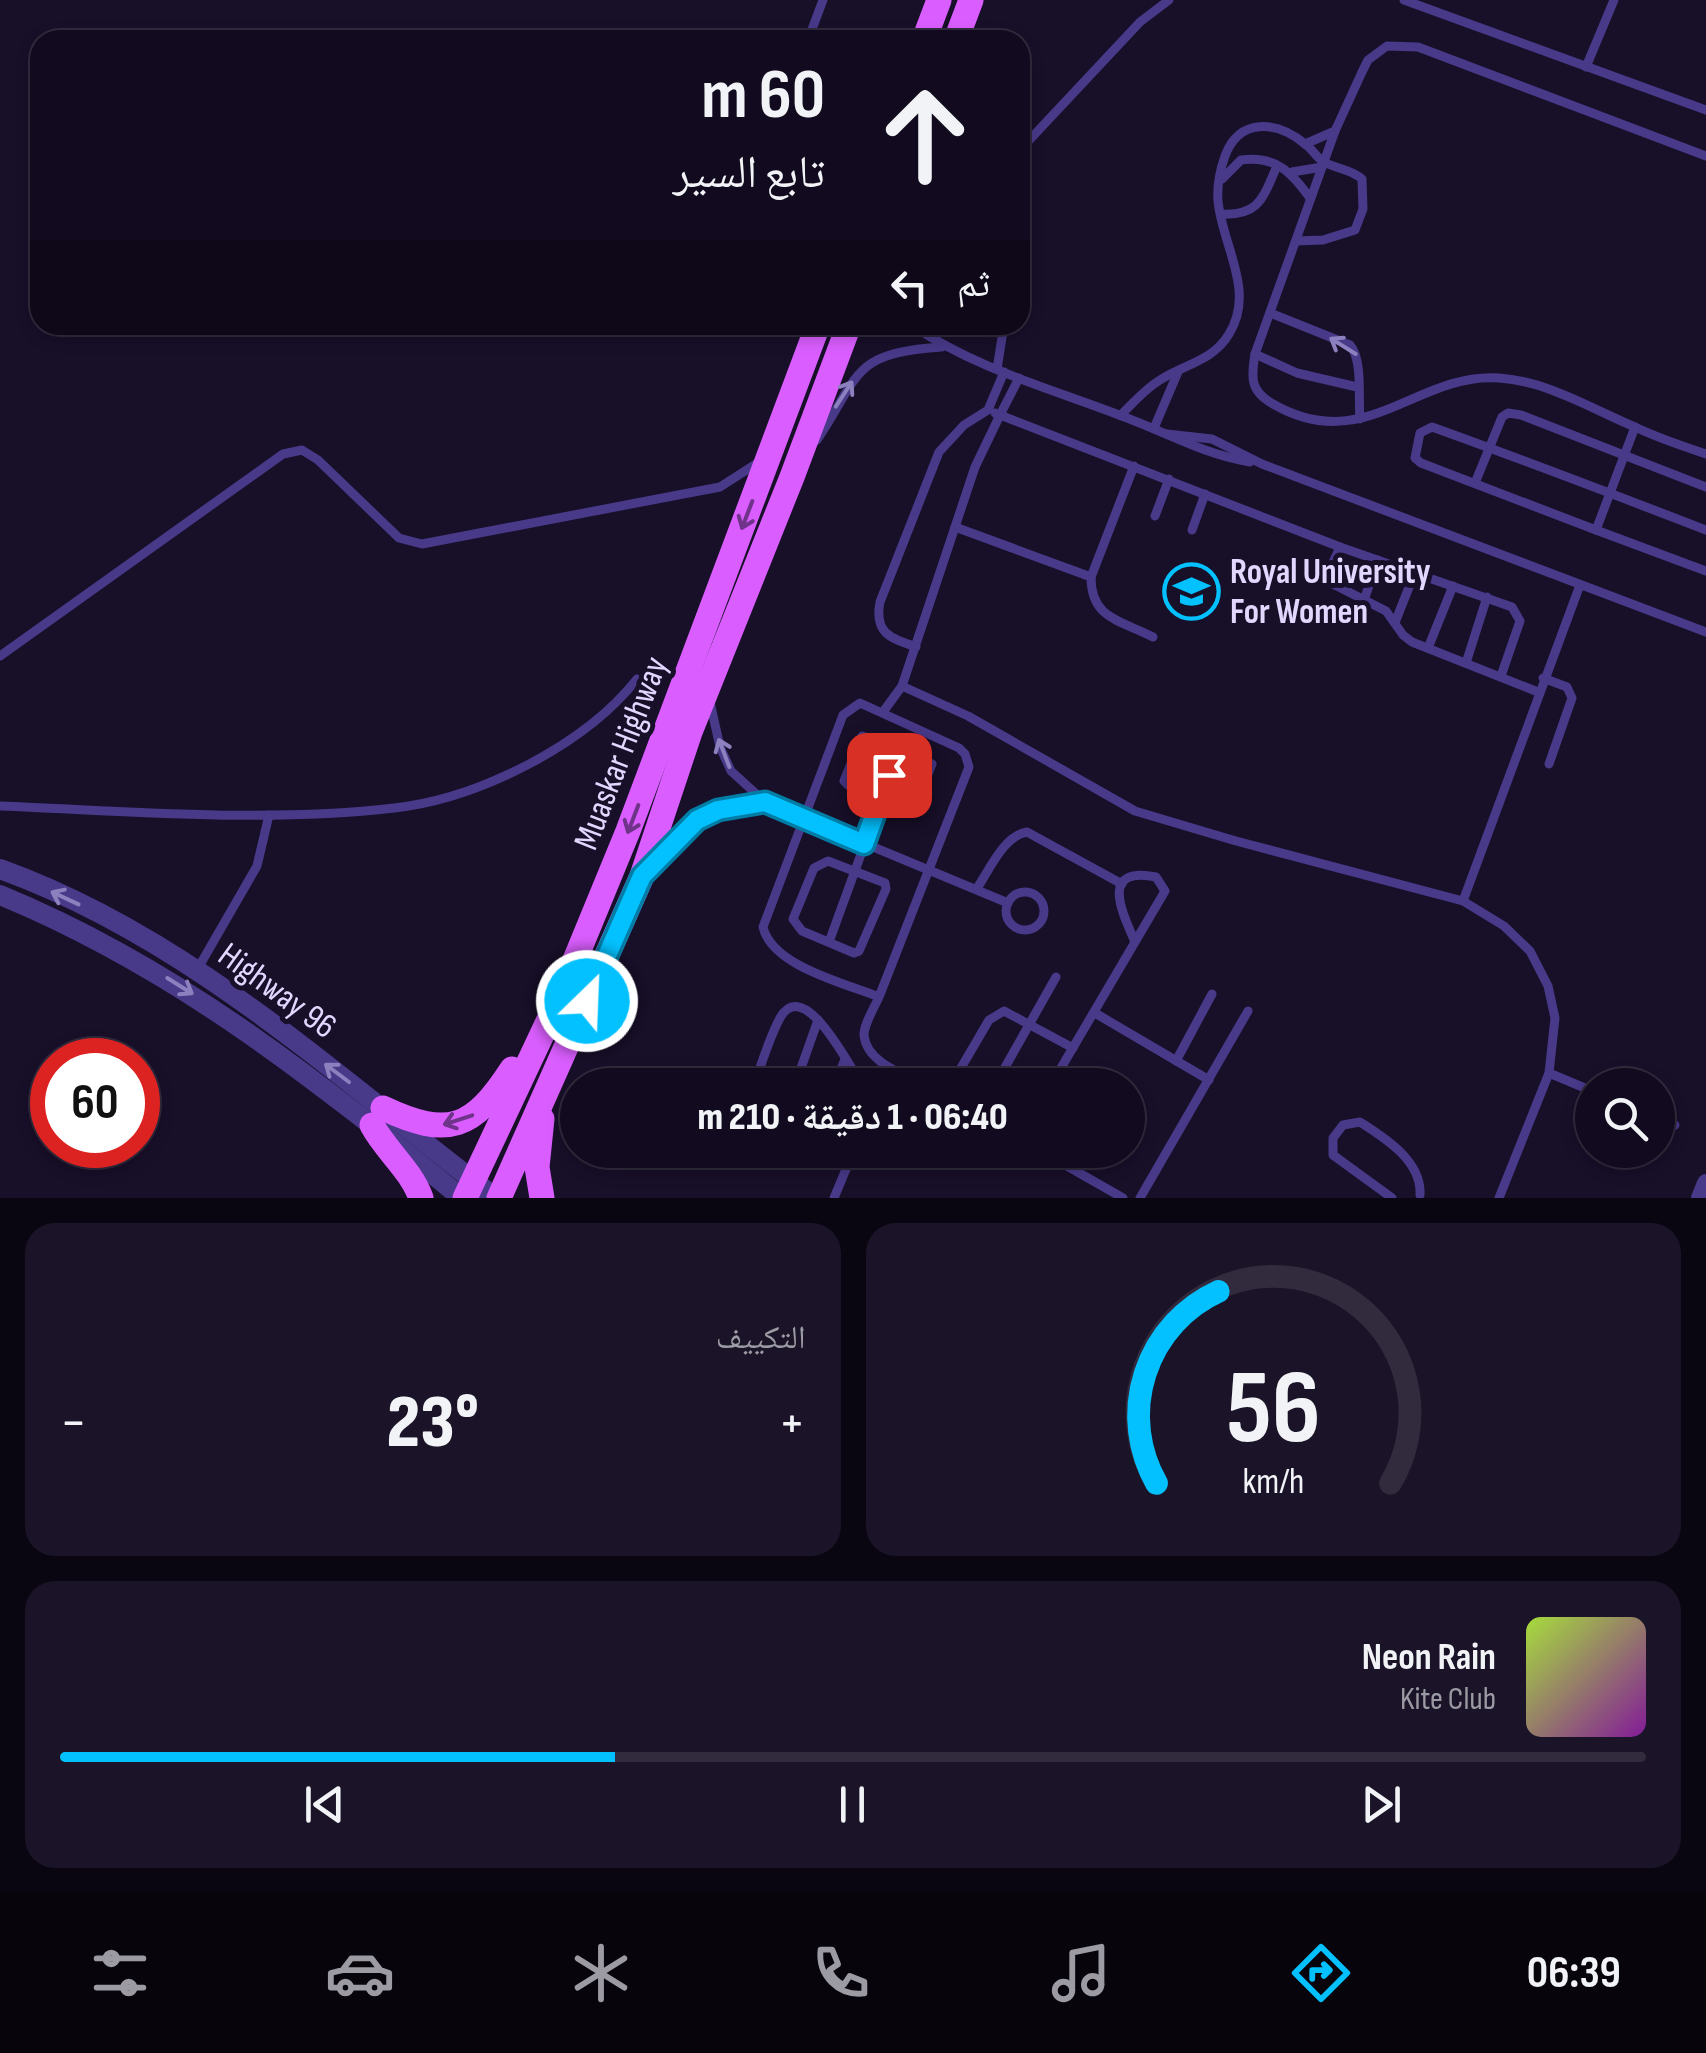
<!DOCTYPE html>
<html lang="ar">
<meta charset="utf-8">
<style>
:root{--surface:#120b1f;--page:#1b1428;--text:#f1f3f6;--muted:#9c9ba4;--line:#312b3d;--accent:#03c1ff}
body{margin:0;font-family:"Sofia Sans Condensed","Noto Naskh Arabic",sans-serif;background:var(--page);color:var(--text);direction:rtl;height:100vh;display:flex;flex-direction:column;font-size:38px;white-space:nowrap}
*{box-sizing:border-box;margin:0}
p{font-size:32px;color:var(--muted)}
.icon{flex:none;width:55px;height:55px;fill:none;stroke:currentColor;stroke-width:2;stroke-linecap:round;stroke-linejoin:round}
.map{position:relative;height:1198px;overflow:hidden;direction:ltr}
.side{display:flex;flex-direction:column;gap:25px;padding:25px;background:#0a0611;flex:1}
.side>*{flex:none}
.guide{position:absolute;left:30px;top:30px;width:1000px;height:305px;border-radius:30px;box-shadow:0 5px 15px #0003,0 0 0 2px var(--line);direction:rtl;background:#120b1f;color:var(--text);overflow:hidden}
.buttons{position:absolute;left:1575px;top:1068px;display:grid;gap:20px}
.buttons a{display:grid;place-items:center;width:100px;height:100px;border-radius:50%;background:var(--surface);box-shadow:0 5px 15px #0003,0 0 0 2px var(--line);font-size:50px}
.speed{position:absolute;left:30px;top:1038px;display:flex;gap:20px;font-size:50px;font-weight:700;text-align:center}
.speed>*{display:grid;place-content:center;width:130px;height:130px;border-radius:50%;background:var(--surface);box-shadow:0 5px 15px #0003,0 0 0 2px var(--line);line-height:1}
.speed .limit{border:15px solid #d22;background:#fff;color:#111}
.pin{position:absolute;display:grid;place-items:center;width:85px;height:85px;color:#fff;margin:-42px;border-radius:20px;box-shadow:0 5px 15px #0006}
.me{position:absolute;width:110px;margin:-55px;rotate:24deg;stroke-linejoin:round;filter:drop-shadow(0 0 8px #0008)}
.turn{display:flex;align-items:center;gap:35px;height:210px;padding:0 40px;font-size:45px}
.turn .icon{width:130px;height:130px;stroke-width:2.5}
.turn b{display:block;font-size:70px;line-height:85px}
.then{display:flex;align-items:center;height:95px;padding:0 40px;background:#0003;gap:20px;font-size:38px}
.big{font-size:75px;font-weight:800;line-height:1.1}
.side .widget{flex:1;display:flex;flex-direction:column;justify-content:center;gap:15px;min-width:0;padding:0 35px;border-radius:30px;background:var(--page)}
.side .dial{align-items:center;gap:0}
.dial svg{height:260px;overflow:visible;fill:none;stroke:var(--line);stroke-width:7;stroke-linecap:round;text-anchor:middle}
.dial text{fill:var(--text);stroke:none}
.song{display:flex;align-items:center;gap:30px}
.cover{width:120px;height:120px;border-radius:15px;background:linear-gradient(135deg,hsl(80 70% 55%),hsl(290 70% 35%))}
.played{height:10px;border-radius:5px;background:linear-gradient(90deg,var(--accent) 35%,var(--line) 35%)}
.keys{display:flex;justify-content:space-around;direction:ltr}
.heat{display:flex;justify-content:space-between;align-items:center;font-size:55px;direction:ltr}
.side .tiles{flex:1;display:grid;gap:25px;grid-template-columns:1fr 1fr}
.widget:last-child{grid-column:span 2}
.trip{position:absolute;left:560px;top:1068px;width:585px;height:100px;border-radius:50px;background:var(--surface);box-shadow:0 5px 15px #0003,0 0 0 2px var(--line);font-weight:800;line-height:100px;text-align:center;direction:rtl}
.tab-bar{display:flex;height:160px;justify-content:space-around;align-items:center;background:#07040c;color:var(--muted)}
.tab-bar .icon{width:70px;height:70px}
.tab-bar .selected{color:var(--accent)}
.tab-bar b{font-size:45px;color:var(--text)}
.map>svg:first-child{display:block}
</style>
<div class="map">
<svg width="1706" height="1198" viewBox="0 0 1706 1198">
<rect width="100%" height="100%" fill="#180f29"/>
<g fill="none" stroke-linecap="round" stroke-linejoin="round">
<g stroke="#483989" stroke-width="9">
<path d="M1404,0L1706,110"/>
<path d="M808,40L823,0"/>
<path d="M1586,67L1614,0"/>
<path d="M1305,144L1335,131"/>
<path d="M1020,150L1140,22L1169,0"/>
<path d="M1706,156L1418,47L1387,46L1368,60L1362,72L1335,131L1255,354C1251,378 1250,391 1273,404C1365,457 1416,372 1499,378C1547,381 1592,409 1635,427C1658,438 1682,446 1706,454"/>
<path d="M1292,172L1322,167"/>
<path d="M1222,179L1241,160C1276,155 1292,173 1310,198"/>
<path d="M1221,214C1260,216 1263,197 1277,166"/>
<path d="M1270,313L1350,345C1363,360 1358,398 1360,419"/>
<path d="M912,325C974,368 1049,388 1119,415C1166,432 1200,453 1250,462"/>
<path d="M1255,354L1297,373L1357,387"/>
<path d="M997,369L1004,325"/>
<path d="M1019,378L1000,415L1340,547"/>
<path d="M1121,415C1133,403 1145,389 1160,380C1185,364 1213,361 1229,334C1256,291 1222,245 1218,201C1217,187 1220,170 1225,156C1239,118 1276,120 1305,144C1311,148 1315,155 1321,160C1333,169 1350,168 1362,179L1363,209L1355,230L1323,240L1296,241"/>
<path d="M1635,427L1596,530L1421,463L1415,458L1420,433L1432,427C1524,460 1615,495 1706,530"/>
<path d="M1154,428L1178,372"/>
<path d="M1167,434L1212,439L1262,464L1706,632"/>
<path d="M817,440C861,374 851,353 942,347"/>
<path d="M1475,483L1502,417L1508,413L1521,415L1706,487"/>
<path d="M1155,516L1169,479"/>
<path d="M955,527L1091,577C1091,619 1120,620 1153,637"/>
<path d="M1192,530L1205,494"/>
<path d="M1596,530L1706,571"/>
<path d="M1091,577L1134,466"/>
<path d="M1364,600L1378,560"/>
<path d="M1396,620L1415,572"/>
<path d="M916,647C890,638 874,633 880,602L939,452L964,425L988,410L1004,372"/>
<path d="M1428,648L1453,586"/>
<path d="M0,656L283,454L302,450L318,460L399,538L422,544L720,487L759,462"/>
<path d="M1466,663L1487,597"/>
<path d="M1501,676L1520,621L1512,607L1340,547L1329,571L1331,583L1386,611L1403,635L1412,642L1538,692"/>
<path d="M1543,678L1567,687L1572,698L1549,764"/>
<path d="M902,686L975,467L1000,415L995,413"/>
<path d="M710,702L720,747L731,771L765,802L1008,903"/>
<path d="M883,712L902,686L968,716L1135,811L1236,841L1463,901L1504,926L1530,951L1548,986L1555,1018L1549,1073L1499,1198"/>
<path d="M0,806C131,811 264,823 394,808C478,799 585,745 637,679"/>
<path d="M657,859C697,818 708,809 765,802"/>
<path d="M828,861L885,883L886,889L859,951L854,953L802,931L793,919L814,868Z"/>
<path d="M977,888C989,871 1004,835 1027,832L1122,884"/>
<circle cx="1025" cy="911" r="19"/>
<path d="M1463,901L1580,585"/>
<path d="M829,942L899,750L932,764L917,803L907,811C888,803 857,797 844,781L862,736L899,750"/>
<path d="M197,970L257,866L269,815"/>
<path d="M879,997C844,983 772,966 763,927L843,715L860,703L959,748L965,754L969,767L879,997C874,1008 864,1024 864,1035C866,1062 903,1074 924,1085"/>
<path d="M1095,1013L1209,1080"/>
<path d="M1176,1061L1212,994"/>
<path d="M1549,1073L1592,1091"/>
<path d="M754,1085C762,1063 769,1038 780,1018C804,975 849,1066 862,1085"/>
<path d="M795,1085L818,1020"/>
<path d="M835,1085L845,1059"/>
<path d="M951,1085L989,1020L1004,1011L1073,1048"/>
<path d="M995,1085L1056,977"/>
<path d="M1051,1085L1165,891L1156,877C1099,866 1122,912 1135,942"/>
<path d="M1658,1118L1675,1125"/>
<path d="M821,1150L849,1162"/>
<path d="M1039,1150L1123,1198"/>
<path d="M834,1198L854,1150"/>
<path d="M1140,1198L1248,1011"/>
<path d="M1392,1198L1333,1155V1138L1343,1125L1360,1122C1385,1138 1422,1161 1420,1195"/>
</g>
<path stroke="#483989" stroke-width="18" d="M1700,1198L1706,1183"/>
<g stroke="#483989" stroke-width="20">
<path d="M0,869C189,937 339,1079 496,1198"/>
<path d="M0,895C177,968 315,1079 462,1198"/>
</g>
<g stroke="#da5eff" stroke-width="25">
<path d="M924,40L939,0"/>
<path d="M956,40L971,0"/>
<path d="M383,1108C449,1139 473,1129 512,1069"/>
<path d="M372,1125C386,1151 411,1170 421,1198"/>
<path d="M465,1198L561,994L628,831L818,325"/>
<path d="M499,1198L642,876L690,732L792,477L849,325"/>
<path d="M542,1198L537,1167L542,1119"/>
</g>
</g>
<defs><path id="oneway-shaft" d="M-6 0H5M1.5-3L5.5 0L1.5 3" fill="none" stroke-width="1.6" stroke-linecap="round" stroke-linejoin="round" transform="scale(2.5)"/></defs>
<g stroke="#8d80be">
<use href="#oneway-shaft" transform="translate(1343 346) rotate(-148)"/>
<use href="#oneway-shaft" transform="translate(844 394) rotate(-57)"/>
<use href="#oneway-shaft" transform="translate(724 753) rotate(-111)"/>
<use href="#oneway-shaft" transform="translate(65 898) rotate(-155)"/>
<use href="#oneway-shaft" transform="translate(180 986) rotate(32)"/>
<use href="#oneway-shaft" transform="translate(337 1073) rotate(-143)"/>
</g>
<g stroke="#6f3389">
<use href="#oneway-shaft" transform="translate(747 515) rotate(111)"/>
<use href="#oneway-shaft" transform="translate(633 819) rotate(111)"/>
<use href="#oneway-shaft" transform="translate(458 1120) rotate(162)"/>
</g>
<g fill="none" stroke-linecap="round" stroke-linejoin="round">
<defs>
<path id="route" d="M587,1001L642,876L697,820L718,810L765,802L864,844L889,775"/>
</defs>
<use href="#route" stroke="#027da6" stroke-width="25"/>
<use href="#route" stroke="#03c1ff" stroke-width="18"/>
</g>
<defs>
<symbol id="university-ring" viewBox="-11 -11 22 22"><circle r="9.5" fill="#180f29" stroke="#03c1ff" stroke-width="1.5"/><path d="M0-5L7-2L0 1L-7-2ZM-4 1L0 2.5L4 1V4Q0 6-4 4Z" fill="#03c1ff"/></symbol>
</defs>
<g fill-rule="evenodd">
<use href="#university-ring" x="1160" y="560" width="63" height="63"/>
</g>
<g text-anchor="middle" stroke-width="10" stroke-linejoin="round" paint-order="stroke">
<g font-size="35" font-weight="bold" fill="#e2d7ff" stroke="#180f29" text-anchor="start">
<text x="1230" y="583">Royal University<tspan x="1230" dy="40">For Women</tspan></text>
</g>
<g font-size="35" fill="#e2d7ff" stroke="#180f29">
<text transform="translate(620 753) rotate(-69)" y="12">Muaskar Highway</text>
<text transform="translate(278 990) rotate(36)" y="12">Highway 96</text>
</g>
</g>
</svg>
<div class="buttons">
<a><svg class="icon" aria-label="search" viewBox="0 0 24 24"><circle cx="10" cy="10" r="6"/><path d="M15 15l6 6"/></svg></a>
</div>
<div class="speed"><div class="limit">60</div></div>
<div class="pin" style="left:889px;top:775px;background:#d93025"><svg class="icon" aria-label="arrive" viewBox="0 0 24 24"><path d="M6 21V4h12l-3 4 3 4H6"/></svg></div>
<svg class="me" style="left:587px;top:1001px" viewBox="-20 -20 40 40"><circle r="17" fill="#03c1ff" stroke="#fff" stroke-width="3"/><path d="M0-11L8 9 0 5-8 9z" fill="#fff"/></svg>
<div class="trip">06:40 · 1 دقيقة · 210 m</div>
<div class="guide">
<div class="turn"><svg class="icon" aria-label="ahead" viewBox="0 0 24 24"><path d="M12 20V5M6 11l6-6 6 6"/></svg><div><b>60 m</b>تابع السير</div></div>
<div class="then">ثم<svg class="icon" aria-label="left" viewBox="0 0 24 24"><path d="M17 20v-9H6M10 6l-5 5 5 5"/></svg></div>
</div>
</div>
<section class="side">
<div class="tiles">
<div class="widget dial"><svg viewBox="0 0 100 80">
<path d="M14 69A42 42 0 1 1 86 69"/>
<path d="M14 69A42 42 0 0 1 33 10" stroke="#03c1ff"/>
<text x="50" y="56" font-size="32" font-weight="700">56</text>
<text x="50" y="72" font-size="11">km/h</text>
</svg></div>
<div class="widget"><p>التكييف</p>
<div class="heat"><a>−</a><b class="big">23°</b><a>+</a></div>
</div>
<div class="widget">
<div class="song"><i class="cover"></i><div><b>Neon Rain</b><p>Kite Club</p></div></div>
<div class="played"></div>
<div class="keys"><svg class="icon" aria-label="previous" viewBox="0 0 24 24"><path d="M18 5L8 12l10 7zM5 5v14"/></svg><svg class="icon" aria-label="pause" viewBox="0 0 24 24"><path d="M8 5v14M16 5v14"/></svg><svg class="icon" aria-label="next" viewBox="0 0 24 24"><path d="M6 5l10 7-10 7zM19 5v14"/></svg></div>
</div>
</div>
</section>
<nav class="tab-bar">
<b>06:39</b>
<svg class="icon selected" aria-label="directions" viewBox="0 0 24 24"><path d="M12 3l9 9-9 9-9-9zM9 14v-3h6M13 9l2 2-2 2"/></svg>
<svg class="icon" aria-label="music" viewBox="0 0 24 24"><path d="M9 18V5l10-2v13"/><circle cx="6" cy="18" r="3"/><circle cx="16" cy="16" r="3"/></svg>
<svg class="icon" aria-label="phone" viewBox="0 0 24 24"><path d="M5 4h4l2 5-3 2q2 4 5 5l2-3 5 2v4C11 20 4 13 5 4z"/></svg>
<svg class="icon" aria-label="climate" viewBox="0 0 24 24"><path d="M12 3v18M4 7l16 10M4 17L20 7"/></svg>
<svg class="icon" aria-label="car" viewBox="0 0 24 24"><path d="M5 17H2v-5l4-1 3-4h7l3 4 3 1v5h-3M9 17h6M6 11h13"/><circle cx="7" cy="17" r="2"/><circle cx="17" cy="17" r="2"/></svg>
<svg class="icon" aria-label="filters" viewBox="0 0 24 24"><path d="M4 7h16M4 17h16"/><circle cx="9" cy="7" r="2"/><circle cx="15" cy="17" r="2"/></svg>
</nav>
